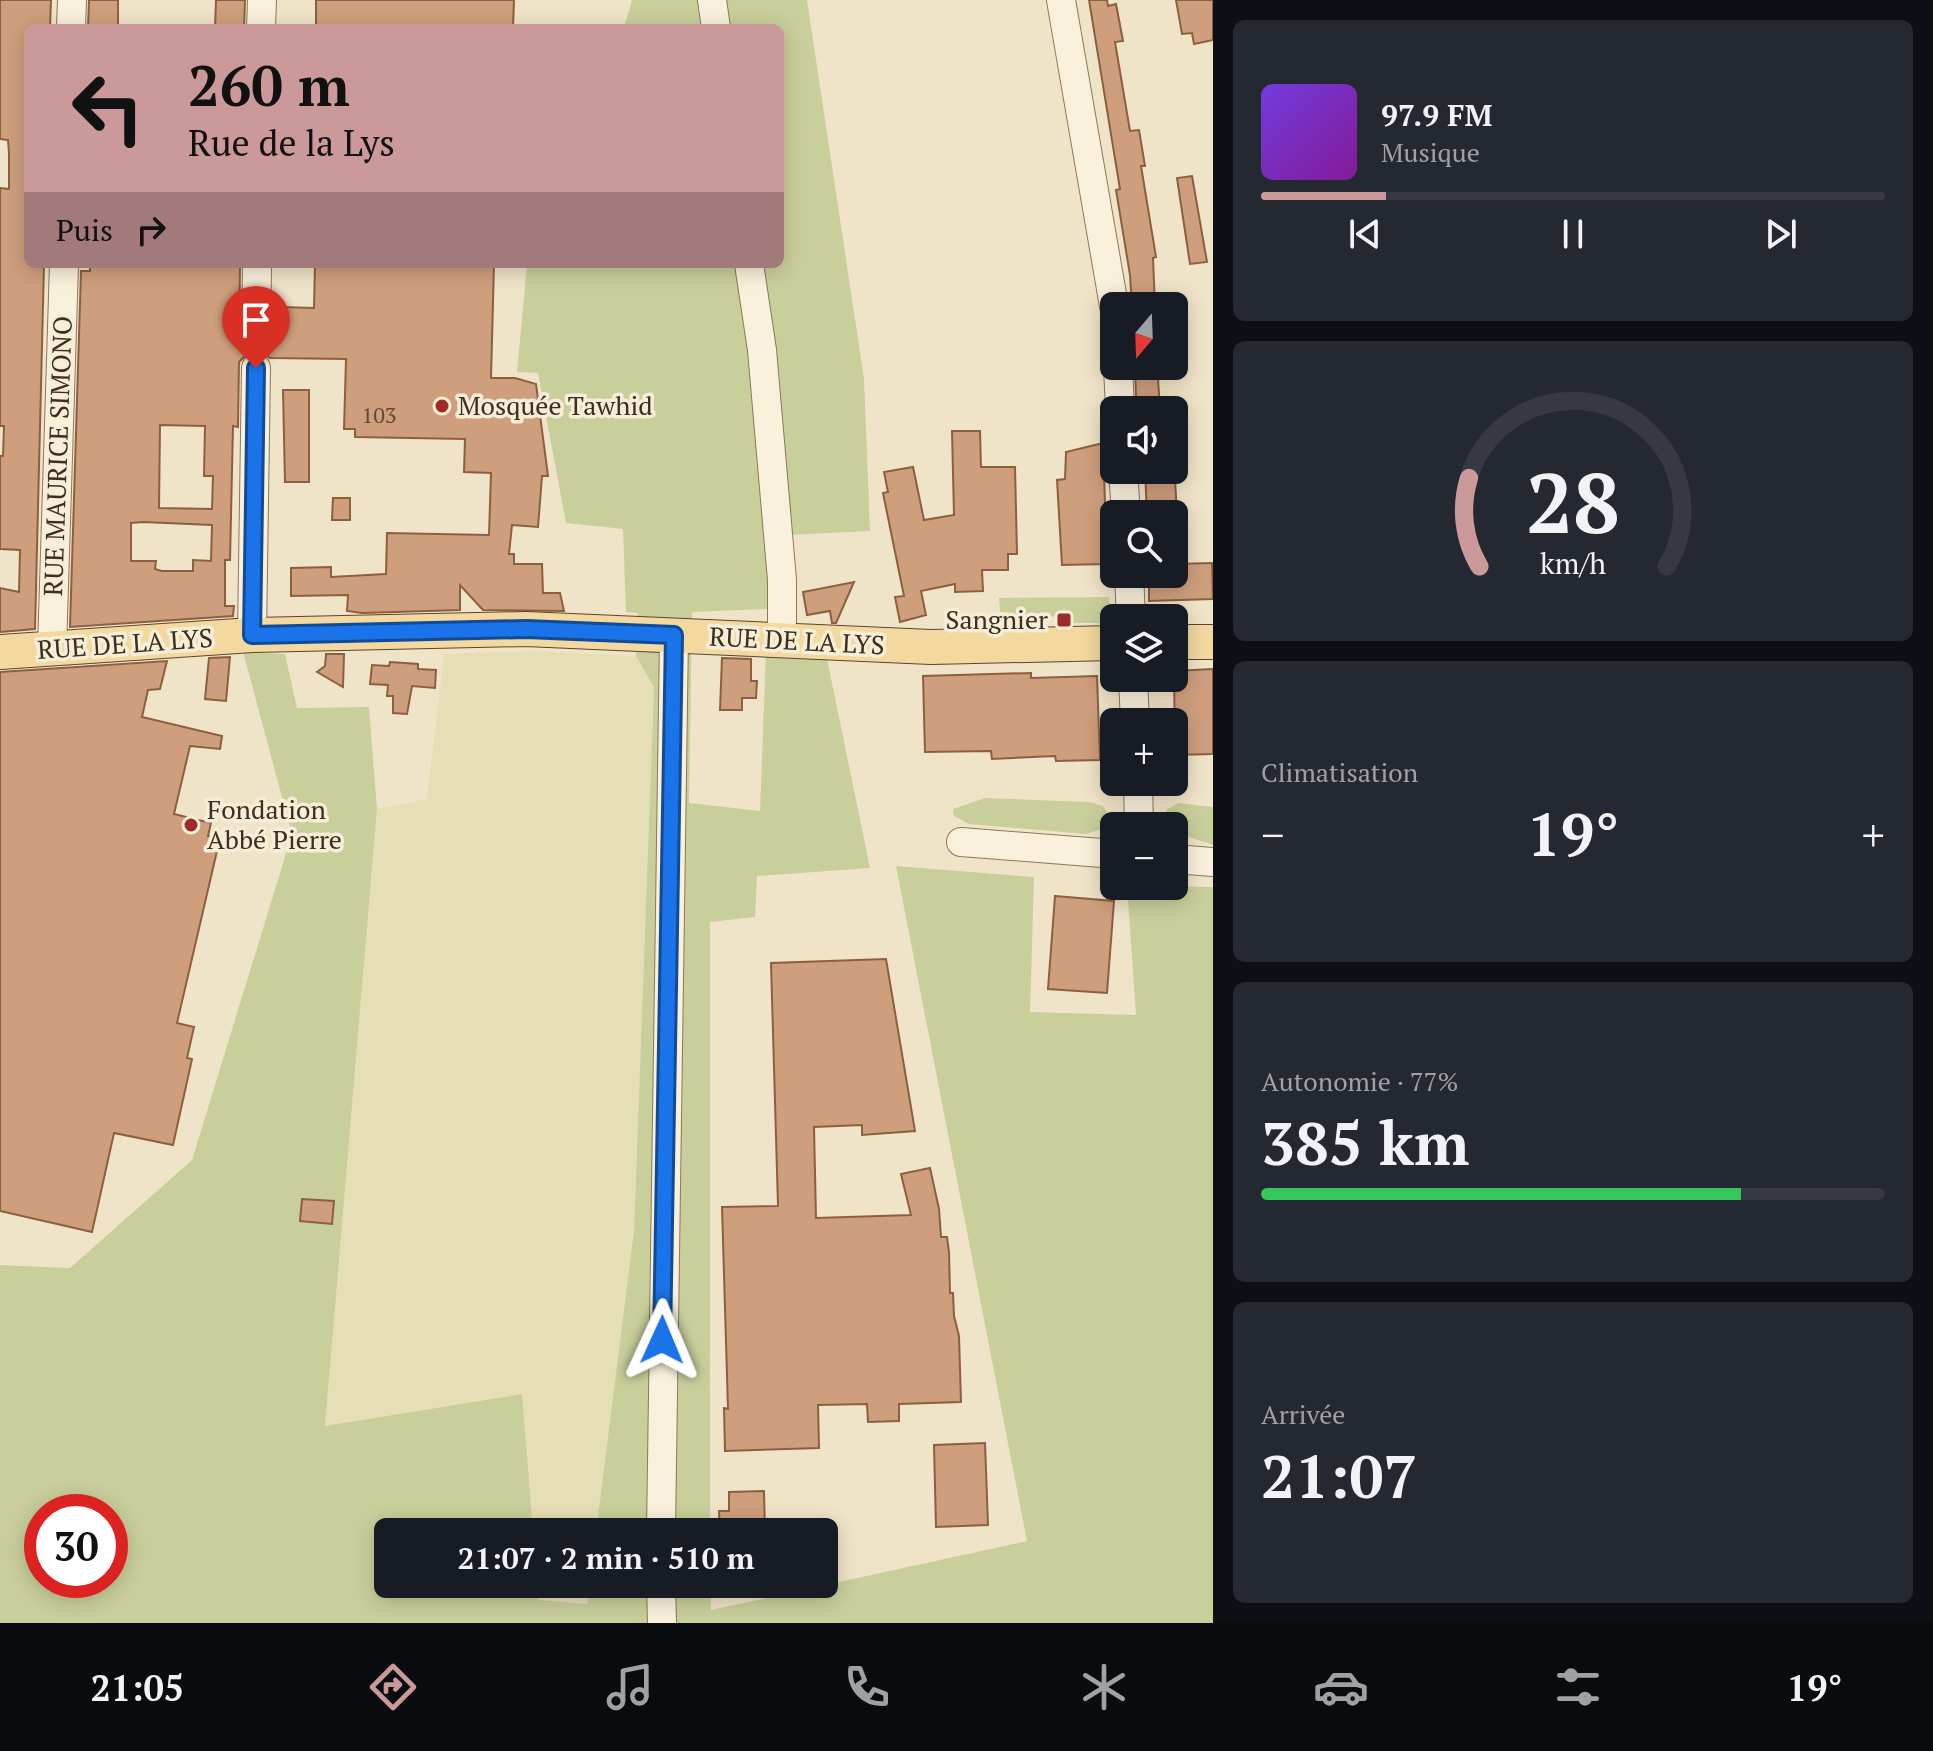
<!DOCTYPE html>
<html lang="fr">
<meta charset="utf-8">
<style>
:root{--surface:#171b24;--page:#242831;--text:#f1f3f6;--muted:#9ea1a6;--line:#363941;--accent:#cc999b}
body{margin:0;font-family:"PT Serif",serif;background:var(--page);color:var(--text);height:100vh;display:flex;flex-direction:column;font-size:30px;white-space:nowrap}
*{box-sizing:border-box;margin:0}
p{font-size:26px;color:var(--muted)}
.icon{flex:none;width:44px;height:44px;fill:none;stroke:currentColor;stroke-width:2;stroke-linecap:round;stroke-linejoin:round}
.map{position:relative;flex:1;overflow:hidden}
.panel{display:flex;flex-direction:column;gap:20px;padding:20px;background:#0d0f14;width:720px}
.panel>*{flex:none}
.top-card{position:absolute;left:24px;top:24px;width:760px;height:244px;border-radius:12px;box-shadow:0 4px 20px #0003;background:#cc999b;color:#111;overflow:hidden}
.needle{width:52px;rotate:199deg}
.buttons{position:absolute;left:1100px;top:292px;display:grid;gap:16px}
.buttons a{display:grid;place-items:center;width:88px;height:88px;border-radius:12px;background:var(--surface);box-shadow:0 4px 20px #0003;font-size:40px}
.speed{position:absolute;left:24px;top:1494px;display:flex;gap:16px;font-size:40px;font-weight:700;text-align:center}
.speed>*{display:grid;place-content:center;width:104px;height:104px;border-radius:50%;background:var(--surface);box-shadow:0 4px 20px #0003;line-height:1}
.speed .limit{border:12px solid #d22;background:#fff;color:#111}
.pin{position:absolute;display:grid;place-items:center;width:68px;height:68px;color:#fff;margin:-82px -34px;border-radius:50% 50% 50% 0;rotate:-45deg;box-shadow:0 0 8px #0007}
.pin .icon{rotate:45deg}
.me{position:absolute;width:88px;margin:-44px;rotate:1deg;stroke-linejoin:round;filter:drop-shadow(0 0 6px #0008)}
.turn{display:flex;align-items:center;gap:28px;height:168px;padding:0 32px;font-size:36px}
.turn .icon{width:104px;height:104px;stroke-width:2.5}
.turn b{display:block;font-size:56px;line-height:68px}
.then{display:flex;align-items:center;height:76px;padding:0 32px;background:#0003;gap:16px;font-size:30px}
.big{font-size:60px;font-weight:600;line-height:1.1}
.panel .card{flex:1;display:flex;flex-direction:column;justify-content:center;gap:12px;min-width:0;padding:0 28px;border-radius:12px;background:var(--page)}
.panel .dial{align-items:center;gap:0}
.dial svg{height:208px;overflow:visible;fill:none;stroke:var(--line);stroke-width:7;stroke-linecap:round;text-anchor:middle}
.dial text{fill:var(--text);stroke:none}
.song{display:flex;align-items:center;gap:24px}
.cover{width:96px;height:96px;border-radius:12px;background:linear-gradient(135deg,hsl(260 70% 55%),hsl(290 70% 35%))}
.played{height:8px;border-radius:4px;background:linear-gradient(90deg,var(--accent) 20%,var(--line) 20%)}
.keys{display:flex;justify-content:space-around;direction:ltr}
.heat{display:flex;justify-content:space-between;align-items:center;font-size:44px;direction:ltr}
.charge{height:12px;border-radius:6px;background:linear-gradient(90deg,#34c759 77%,var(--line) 0)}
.trip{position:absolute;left:374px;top:1518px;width:464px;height:80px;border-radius:12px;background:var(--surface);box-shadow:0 4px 20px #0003;font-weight:600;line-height:80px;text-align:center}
.dock{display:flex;height:128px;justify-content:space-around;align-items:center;background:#090b0e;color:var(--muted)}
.dock .icon{width:56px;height:56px}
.dock .selected{color:var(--accent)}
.dock b{font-size:36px;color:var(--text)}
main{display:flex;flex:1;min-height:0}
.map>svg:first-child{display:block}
</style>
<main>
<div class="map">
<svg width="1213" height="1623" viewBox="0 0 1213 1623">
<rect width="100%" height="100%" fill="#f0e4c8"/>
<g fill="#e6deb5">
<path d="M534,651L636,656L654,687L634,1231L596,1532H533L521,1394L325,1426L377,809L427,799L444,654Z"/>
<path d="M537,1584H590L587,1604L538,1600Z"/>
</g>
<g fill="#c9cf9b" fill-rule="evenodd">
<path d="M632,0H807L864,379L870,531L768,536L767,609L692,612L689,803L760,811L766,652L826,654L870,868L757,876L755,917L710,922V1532H596L634,1231L654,687L636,656L638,613L626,612L623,529L566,523L538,373L517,372L527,264H780V28H624Z"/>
<path d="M1109,597L1111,614L1101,623H1073L1066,616L1047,617L1036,625H1001L999,598Z"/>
<path d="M243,652L285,654L297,708L369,707L377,809L325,1426L522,1394L533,1532H388V1584H537L539,1600L587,1604L590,1584H710L711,1610L1027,1541L896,866L1034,877L1030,1012L1136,1015L1127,886L1213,887V1623H0V1265L70,1268L192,1160L292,834ZM42,1512H110V1580H42Z"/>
<path d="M985,798L1089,802L1103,806L1110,817L1102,829L1086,834L969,824L954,816L953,809Z"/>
<path d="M1178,803L1213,807V845L1177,833L1166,810Z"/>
</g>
<g fill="#cf9f7d" stroke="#8d5f41" stroke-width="2" fill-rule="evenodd">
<path d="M0,0H51L50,28H28V264H44L35,629L0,632V588L19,592L20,550L0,549V456H3L4,426H0V188L9,189V153L8,140L0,139Z"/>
<path d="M89,0H118V28H88Z"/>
<path d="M216,0H245L244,28H215Z"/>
<path d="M316,0H514L513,28H316Z"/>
<path d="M1089,0H1107L1108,6L1116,4L1123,41L1115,42L1130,131L1139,130L1145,166H1141L1156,257L1153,258L1155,306H1132L1130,275L1116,190L1120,189Z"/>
<path d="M1176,0H1213V40L1194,44L1192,33L1182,34Z"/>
<path d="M1192,176L1207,262L1190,264L1177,178Z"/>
<path d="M240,264L239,342L246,355L239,362L238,427L233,426L230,560H225V606H234L233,616L70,627L81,271H90V265L105,264ZM160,425L205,426L204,476H213L212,509L159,508ZM143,522L212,525L211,561L193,560V571H162L155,569L156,561H131V523Z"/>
<path d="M315,264H494L491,378H515L536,384L548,476H542L538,527L512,525L509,554H514V564H542L543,593H560L564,611L483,610L460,585V610L362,613L347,611L348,595L291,596V568L331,567V577L386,574L387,533L489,535L491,473L464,472L465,439L355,437V429H344L346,359L270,358L266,355L273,344L280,343L281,307L314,308Z"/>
<path d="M1135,366H1151V378H1158L1160,410H1143V398H1136Z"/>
<path d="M283,390H309V482H285Z"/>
<path d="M952,431H980L981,467H1015L1017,554H1008V570H982L983,591L955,592V584L921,591L926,615L900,622L895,597L904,596L883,493L888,492L884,472L913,467L924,520L954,515Z"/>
<path d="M1103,443L1107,564L1062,565L1057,480L1065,479L1066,452Z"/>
<path d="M1145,470H1160L1161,481L1175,480L1177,514H1147Z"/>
<path d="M333,498H350V520H332Z"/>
<path d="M1212,563L1213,599L1149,601V581L1174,580V564Z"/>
<path d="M854,582L836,623H832L830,611L807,615L803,592Z"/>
<path d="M326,654H344L343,687L317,672L325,666Z"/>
<path d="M230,657L226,701L205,699L209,658Z"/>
<path d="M722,658L751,659V681H757L756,698H742V710H720Z"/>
<path d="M167,661L160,689L148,690L142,717L222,736L220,749L190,746L174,814L211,823L208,836L220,838L177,1023L194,1027L187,1058L192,1059L173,1145L114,1133L92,1232L0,1211V672Z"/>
<path d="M390,662L418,664V669L436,670L435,688L412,686L407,714L393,713V696H387L388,685L370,684L372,665L389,666Z"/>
<path d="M1213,669V754L1175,755L1174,671Z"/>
<path d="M1031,673V678L1097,676L1100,760L1056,761L1055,756L992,759L991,751L925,752L923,676Z"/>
<path d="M1055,896L1114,901L1107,993L1048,989Z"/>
<path d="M886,959L915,1131L862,1135V1125L814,1127L816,1218L911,1215L901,1174L930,1168L939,1209L941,1237H947L949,1252L950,1293H953L954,1316L959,1336L961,1402L899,1404V1421L868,1422L867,1404L818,1405L819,1448L725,1451L724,1408L728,1409L722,1207L778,1206L771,963Z"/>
<path d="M302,1199L334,1201L332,1224L300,1221Z"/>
<path d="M985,1443L988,1525L936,1527L934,1445Z"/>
<path d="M764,1491L765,1532H720L719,1511H729V1492Z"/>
</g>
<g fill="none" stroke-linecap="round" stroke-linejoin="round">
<defs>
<g id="minor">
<path d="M712,0L716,28"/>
<path d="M1061,0L1114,306"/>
<path d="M71,28L72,0"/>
<path d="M261,28L262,0"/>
<path d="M749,264L762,350L782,580V640"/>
<path d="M256,342L257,264"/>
<path d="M1118,366L1120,410"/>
<path d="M1123,470L1126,514"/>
<path d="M1129,574L1131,618"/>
<path d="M252,635L256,368"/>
<path d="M52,649L64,264"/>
<path d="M1133,678L1135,722"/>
<path d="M1138,782L1139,826"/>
<path d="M961,842L1114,854"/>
<path d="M1174,859L1213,862"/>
<path d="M661,1532L674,635"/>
<path d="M661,1584L662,1623"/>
</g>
<g id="major">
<path d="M1174,642H1213"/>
<path d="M0,652L252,635L526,629L931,647L1114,643"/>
</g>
</defs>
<use href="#minor" stroke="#8d765c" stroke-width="30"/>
<use href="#major" stroke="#5b4430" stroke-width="36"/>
<use href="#minor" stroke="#faf1dc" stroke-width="28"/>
<use href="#major" stroke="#f3d9a0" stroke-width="34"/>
</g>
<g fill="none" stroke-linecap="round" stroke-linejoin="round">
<defs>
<path id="route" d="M256,368L252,635L526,629L674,635L662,1340"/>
</defs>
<use href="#route" stroke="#114b97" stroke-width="20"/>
<use href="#route" stroke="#1a73e8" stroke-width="14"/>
</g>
<g fill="#9e2a2b" stroke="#f7eed8" stroke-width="3">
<circle cx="442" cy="406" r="8"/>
<rect x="1056" y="612" width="16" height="16" rx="4"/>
<circle cx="191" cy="825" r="8"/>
</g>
<g text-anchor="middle" stroke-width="7" stroke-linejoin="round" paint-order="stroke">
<g font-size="22" fill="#624a37">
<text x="379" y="423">103</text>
</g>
<g font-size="26" fill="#3d2e20" stroke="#f7eed8" text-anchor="start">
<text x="458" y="415">Mosquée Tawhid</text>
<text x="1048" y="629" text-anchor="end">Sangnier</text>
<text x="207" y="819">Fondation<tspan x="207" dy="30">Abbé Pierre</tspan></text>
</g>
<g font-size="26" fill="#3d2e20" stroke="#f7eed8">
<text transform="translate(58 456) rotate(-88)" y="9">RUE MAURICE SIMONO</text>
<text transform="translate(797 641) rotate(3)" y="9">RUE DE LA LYS</text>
<text transform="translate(125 644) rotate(-4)" y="9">RUE DE LA LYS</text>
</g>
</g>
</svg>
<div class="buttons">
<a><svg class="needle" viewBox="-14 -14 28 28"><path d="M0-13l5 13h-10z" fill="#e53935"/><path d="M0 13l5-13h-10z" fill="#9ea1a6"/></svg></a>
<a><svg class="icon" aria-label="sound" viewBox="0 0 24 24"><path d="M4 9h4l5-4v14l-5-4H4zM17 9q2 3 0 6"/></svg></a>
<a><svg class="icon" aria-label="search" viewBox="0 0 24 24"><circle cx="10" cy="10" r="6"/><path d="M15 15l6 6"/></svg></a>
<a><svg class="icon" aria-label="layers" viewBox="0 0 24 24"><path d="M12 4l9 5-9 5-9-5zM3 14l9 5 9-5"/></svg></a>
<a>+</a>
<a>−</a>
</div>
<div class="speed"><div class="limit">30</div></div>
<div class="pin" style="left:256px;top:368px;background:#d93025"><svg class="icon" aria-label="arrive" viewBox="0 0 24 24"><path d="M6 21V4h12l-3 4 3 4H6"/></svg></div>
<svg class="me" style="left:662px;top:1340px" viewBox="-20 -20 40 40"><path d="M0-17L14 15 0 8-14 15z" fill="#1a73e8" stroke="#fff" stroke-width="4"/></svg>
<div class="trip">21:07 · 2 min · 510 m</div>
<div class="top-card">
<div class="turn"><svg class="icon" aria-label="left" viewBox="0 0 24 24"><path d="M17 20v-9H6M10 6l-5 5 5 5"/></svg><div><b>260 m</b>Rue de la Lys</div></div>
<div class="then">Puis<svg class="icon" aria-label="right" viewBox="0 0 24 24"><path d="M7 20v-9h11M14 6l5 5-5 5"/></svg></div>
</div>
</div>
<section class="panel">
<div class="card">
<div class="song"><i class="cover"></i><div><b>97.9 FM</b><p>Musique</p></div></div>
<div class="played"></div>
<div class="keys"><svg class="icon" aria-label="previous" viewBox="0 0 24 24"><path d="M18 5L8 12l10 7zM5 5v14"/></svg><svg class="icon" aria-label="pause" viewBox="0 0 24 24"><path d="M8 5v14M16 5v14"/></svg><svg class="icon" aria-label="next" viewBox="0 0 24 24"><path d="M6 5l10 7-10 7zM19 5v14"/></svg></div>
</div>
<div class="card dial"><svg viewBox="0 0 100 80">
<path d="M14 69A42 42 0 1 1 86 69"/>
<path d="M14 69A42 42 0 0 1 10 35" stroke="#cc999b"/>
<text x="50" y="56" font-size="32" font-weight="700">28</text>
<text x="50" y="72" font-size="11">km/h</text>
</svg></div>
<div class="card"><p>Climatisation</p>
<div class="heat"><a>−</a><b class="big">19°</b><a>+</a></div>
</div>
<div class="card"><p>Autonomie · 77%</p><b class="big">385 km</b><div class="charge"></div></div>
<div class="card"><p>Arrivée</p><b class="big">21:07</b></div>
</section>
</main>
<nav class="dock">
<b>21:05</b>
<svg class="icon selected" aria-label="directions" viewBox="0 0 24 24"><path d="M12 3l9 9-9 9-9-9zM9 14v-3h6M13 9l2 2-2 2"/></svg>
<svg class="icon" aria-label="music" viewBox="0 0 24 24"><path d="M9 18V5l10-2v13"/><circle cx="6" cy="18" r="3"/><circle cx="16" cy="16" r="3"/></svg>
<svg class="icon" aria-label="phone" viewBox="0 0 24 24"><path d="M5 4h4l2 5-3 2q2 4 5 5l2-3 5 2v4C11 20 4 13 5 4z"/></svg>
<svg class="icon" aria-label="climate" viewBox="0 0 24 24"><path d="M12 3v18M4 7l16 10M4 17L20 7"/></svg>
<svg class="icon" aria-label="car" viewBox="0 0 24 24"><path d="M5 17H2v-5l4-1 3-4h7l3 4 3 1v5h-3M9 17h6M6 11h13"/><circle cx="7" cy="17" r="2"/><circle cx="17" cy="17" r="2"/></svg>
<svg class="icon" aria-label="filters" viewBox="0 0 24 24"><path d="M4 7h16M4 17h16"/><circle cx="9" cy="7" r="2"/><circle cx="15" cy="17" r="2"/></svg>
<b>19°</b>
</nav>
